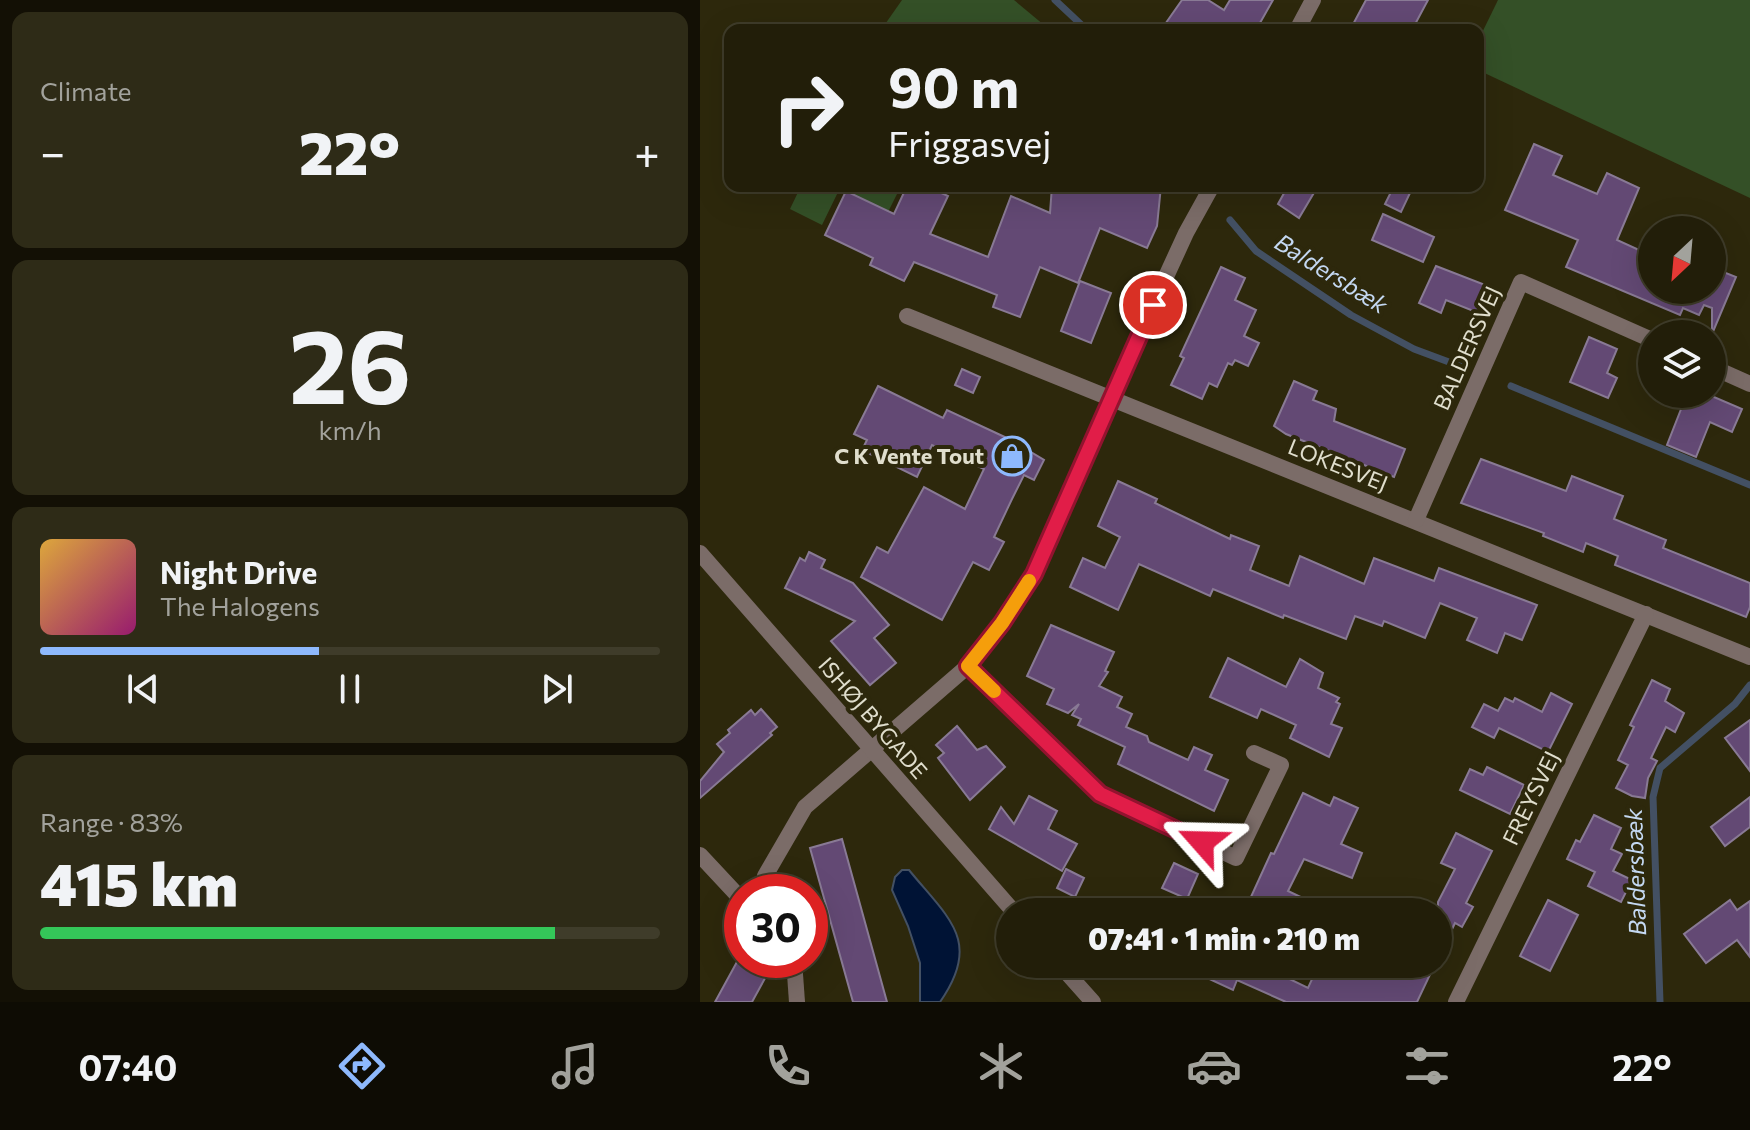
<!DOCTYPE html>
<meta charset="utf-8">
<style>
:root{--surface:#221e09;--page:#2e2b17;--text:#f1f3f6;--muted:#a2a29c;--line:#3f3c2a;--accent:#8eb9fd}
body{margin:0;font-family:Commissioner,sans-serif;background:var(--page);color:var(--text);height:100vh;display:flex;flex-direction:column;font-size:30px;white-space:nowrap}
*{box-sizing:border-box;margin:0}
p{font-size:26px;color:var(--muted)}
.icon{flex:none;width:44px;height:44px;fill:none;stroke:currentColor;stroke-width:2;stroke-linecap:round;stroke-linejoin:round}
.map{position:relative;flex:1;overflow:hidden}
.details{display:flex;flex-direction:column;gap:12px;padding:12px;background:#131005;width:700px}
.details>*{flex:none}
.top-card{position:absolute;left:24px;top:24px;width:760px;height:168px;border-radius:16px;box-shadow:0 8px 32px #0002,0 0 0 2px var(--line);background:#221e09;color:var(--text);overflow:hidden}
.needle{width:52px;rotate:206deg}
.fabs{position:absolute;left:938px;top:216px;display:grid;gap:16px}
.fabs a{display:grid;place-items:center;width:88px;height:88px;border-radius:50%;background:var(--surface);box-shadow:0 8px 32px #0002,0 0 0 2px var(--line);font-size:40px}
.speed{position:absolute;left:24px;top:874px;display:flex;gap:16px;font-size:40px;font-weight:700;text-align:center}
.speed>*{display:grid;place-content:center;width:104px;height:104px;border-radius:50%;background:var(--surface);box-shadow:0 8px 32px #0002,0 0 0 2px var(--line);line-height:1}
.speed .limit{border:12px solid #d22;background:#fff;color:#111}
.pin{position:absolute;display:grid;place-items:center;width:68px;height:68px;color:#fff;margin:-34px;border:4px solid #fff;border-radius:50%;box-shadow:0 2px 8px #0007}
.me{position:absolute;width:88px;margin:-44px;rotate:295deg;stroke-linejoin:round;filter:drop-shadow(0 0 6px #0008)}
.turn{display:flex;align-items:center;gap:28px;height:168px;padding:0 32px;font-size:36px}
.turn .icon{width:104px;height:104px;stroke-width:2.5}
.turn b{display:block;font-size:56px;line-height:68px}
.big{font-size:60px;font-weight:800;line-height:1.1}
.details .card{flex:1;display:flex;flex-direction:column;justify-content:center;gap:12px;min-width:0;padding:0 28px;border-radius:16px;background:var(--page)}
.details .dial{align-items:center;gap:0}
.dial b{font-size:104px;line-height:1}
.song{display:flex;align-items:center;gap:24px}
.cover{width:96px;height:96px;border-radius:12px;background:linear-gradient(135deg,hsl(40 70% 55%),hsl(320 70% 35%))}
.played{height:8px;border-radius:4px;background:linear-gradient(90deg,var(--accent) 45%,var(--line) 45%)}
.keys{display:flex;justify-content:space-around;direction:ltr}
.heat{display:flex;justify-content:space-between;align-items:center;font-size:44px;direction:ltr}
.charge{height:12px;border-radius:6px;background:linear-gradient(90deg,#34c759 83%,var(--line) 0)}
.trip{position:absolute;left:296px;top:898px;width:456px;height:80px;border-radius:40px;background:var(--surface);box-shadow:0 8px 32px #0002,0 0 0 2px var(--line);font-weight:800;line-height:80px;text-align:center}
.tab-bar{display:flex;height:128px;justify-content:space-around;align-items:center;background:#0e0c04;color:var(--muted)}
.tab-bar .icon{width:56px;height:56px}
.tab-bar .current{color:var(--accent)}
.tab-bar b{font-size:36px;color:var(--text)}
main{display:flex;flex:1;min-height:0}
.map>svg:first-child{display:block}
</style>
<main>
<section class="details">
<div class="card"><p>Climate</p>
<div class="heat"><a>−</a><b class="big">22°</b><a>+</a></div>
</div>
<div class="card dial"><b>26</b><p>km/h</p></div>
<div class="card">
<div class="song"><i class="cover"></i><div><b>Night Drive</b><p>The Halogens</p></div></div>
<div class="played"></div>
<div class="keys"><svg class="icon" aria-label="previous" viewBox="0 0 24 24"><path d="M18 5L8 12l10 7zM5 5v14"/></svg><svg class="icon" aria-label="pause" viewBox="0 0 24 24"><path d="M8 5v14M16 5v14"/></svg><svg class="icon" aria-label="next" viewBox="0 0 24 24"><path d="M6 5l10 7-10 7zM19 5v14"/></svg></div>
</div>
<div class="card"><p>Range · 83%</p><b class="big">415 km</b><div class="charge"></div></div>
</section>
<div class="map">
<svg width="1050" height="1002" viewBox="0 0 1050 1002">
<rect width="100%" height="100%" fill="#2d280c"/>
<g fill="#345027">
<path d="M202,0H314L350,30H181Z"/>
<path d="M798,0H1050V198L778,70V41Z"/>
<path d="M101,186H201L188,212L139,190L122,225L90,209Z"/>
</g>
<path fill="#001335" stroke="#435063" stroke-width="2" d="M202,870H209C248,918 283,941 240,1002H220V963L208,926L192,890L195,877Z"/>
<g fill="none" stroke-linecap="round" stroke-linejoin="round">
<g stroke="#435063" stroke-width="7">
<path d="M355,0L387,30"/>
<path d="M530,220L556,251L651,315L714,349L765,368"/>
<path d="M811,386L1050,485"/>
<path d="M960,1002L953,797L960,768L1035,704L1050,685"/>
</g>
</g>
<g fill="#634974" stroke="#897a95" stroke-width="2">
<path d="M482,0H508L524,10L530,0H573L556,30H461Z"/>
<path d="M666,0H728L712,30H650Z"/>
<path d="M834,144L862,156L853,175L897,194L907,173L939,188L917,240L952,256V290H1012V278L1016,269L1036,277L1012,334V308L1004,305L999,315L983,308L980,315L866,267L878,240L805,210Z"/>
<path d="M207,186H226L248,196L230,234L288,257L311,196L350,213L352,186H461L457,226L447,248L400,228L378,283L340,267L320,317L293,307L297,295L214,262L204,281L170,265L173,258L125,235L146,191L194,214Z"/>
<path d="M588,186H618L599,218L578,204Z"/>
<path d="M694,186L710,193L701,212L685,204Z"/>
<path d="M683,214L734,237L723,262L672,240Z"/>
<path d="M736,266L793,288L781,314L746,300L741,313L719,303Z"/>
<path d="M521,267L545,278L535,300L556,310L544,336L559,343L548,366L535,360L532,365L528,363L517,387L509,383L502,399L471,385L484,358L480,356Z"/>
<path d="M380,281L411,293L391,343L361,331Z"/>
<path d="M889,337L917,349L907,373L917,378L908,398L870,382Z"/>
<path d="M262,369L280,377L273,393L255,385Z"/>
<path d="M594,381L617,391L613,400L636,409L634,421L705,449L694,477L586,434L574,426Z"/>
<path d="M178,386L243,418L247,410L309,439L344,460L334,480L324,475L312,499L294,537L304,542L289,570L273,562L242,620L161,577L177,547L188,553L224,487L265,509L284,469L232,445L217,477L162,450L167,440L154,434Z"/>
<path d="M987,394H1007L1042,409L1032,432L1010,422L996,457L967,445Z"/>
<path d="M781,459L866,491L872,476L923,496L914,519L966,540L963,548L1050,583V607L1046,617L915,565L918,556L886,543L883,552L843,536L844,533L761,503Z"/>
<path d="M418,481L457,499L455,503L530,539L531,535L559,546L550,570L589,586L600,556L664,584L674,558L734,581L739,568L837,605L822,640L805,633L797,653L767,640L777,618L740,603L725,638L684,621L682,626L655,616L646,639L584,615L583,618L513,589L510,596L439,564L418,610L370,587L383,558L405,568L420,537L398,526Z"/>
<path d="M109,552L125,560L121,568L153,583L189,625L174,638L196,663L170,685L131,641L155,621L85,588L100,558L105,561Z"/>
<path d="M351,625L414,652L405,671L408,672L399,686L422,697L417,707L432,714L426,727L447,736L449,742L488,760L494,747L512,755L505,770L528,780L514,811L418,764L425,747L378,725L381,719L372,715L379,704L368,713L347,704L354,689L327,676Z"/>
<path d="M528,658L586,687L600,659L623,673L618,688L639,698L636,702L640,704L631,724L642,728L629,757L590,738L596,725L561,709L557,718L510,697Z"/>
<path d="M952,680L970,689L965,701L984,713L975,732L966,727L951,758L957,761L948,778L945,798L932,796L916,788L928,765L918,760L934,727L930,725Z"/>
<path d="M851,693L872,704L848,752L799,728L794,738L772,727L784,704L798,711L805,698L813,702L815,698L842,712Z"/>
<path d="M61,709L77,727L70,733L72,735L0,798V781L24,752L17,744L30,733L28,730L51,710L55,715Z"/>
<path d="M1050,720V771L1025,738Z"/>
<path d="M257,726L277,750L286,746L305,767L270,800L238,758L244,753L236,745Z"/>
<path d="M787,767L824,785L810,814L760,790L770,769L783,775Z"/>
<path d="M603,793L630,806L634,797L658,808L641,844L662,853L652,878L604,859L588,891L632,912H578L550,899L571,853L574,854Z"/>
<path d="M329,796L357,811L348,829L377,844L362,871L289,829L301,807L314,824Z"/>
<path d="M1050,797V827L1025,846L1011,827Z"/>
<path d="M894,815L921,828L911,849L922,854L913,871L932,880L921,902L888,886L895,872L867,859L876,840L880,842Z"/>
<path d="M756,833L792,851L766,903L773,907L762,927L755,923L738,959V902L755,869L741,863Z"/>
<path d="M142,839L187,1002H153L110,848Z"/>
<path d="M474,863L498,874L487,899L462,888Z"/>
<path d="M366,869L384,878L375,897L357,888Z"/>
<path d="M848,900L878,915L850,971L820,956Z"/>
<path d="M1030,900L1037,910L1050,901V957L1037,940L1006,963L984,934Z"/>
<path d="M38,960H75L52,1002H15Z"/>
<path d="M477,964H581L577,973L608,988L619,964H668L685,976L690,964H735L717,1002H586L537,980L533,990Z"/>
</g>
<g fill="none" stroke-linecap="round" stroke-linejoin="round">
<g stroke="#7b6c68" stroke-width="16">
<path d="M597,30L613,0"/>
<path d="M207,316L1050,657"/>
<path d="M1012,367L1050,384"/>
<path d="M716,520L821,282L952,340"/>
<path d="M268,666L400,794L536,858L581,765L554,753"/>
<path d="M0,855L42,900"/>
<path d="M63,892L65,876L105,807L268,666L302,623L334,574L453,305L486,233L512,186"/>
<path d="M94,960L97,1002"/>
<path d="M756,1002L946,614"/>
</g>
<g stroke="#7b6c68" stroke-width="16">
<path d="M0,553L314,912"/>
<path d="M359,964L393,1002"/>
</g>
</g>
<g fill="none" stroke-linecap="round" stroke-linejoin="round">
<defs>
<path id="route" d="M453,305L334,574L302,623L268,666L400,794L502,842"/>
</defs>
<use href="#route" stroke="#92132f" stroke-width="20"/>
<use href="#route" stroke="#e11d48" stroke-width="14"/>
<path stroke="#f59e0b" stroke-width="14" d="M294,691L268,666L302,623L329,581"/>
</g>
<defs>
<symbol id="shop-ring" viewBox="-11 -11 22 22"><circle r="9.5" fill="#2d280c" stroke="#8eb9fd" stroke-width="1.5"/><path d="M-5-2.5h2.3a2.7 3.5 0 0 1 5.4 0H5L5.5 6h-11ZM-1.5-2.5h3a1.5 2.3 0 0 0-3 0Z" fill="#8eb9fd"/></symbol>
</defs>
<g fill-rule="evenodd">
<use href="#shop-ring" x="290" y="434" width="44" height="44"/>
</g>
<g text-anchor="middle" stroke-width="8" stroke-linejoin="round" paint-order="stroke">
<g font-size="22" fill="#e0decd" stroke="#2d280c">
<text transform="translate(767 348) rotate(-66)" y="8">BALDERSVEJ</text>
<text transform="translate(638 465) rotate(22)" y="8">LOKESVEJ</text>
<text transform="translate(173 718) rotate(49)" y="8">ISHØJ BYGADE</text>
<text transform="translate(831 798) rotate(-64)" y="8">FREYSVEJ</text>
</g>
<g font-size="22" font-weight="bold" fill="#e0decd" stroke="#2d280c" text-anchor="end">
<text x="284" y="464">C K Vente Tout</text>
</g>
<g font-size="24" font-style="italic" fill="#c4d8f2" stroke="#2d280c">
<text transform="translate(631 274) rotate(32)" y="8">Baldersbæk</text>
<text transform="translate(936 872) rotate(-92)" y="8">Baldersbæk</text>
</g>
</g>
</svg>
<div class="fabs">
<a><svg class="needle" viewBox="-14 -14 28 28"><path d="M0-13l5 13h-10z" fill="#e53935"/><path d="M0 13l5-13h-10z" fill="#a2a29c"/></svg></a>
<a><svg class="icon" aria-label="layers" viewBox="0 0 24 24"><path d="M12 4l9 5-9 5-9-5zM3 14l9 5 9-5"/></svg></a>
</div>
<div class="speed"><div class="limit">30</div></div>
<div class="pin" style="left:453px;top:305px;background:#d93025"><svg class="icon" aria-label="arrive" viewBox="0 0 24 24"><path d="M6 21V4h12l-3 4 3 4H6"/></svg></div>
<svg class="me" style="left:502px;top:842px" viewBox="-20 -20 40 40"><path d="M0-17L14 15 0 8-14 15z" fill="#e11d48" stroke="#fff" stroke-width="4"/></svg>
<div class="trip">07:41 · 1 min · 210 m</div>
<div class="top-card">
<div class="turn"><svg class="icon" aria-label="right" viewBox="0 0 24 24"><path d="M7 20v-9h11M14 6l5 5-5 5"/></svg><div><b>90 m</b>Friggasvej</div></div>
</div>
</div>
</main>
<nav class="tab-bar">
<b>07:40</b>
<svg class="icon current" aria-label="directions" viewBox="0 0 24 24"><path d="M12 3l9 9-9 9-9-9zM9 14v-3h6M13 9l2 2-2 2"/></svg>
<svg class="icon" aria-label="music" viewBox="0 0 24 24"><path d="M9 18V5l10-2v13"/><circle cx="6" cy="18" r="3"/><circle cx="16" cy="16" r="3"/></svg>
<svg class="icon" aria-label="phone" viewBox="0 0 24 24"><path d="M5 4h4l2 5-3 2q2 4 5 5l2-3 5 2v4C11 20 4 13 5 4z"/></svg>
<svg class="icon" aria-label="climate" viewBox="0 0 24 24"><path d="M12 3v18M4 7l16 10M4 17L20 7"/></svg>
<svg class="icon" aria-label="car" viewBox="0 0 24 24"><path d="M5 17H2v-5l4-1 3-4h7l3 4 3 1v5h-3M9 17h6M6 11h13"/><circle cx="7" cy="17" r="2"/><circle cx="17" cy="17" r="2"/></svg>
<svg class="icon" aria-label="filters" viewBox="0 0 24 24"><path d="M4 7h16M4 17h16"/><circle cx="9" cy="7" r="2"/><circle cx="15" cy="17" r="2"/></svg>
<b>22°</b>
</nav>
